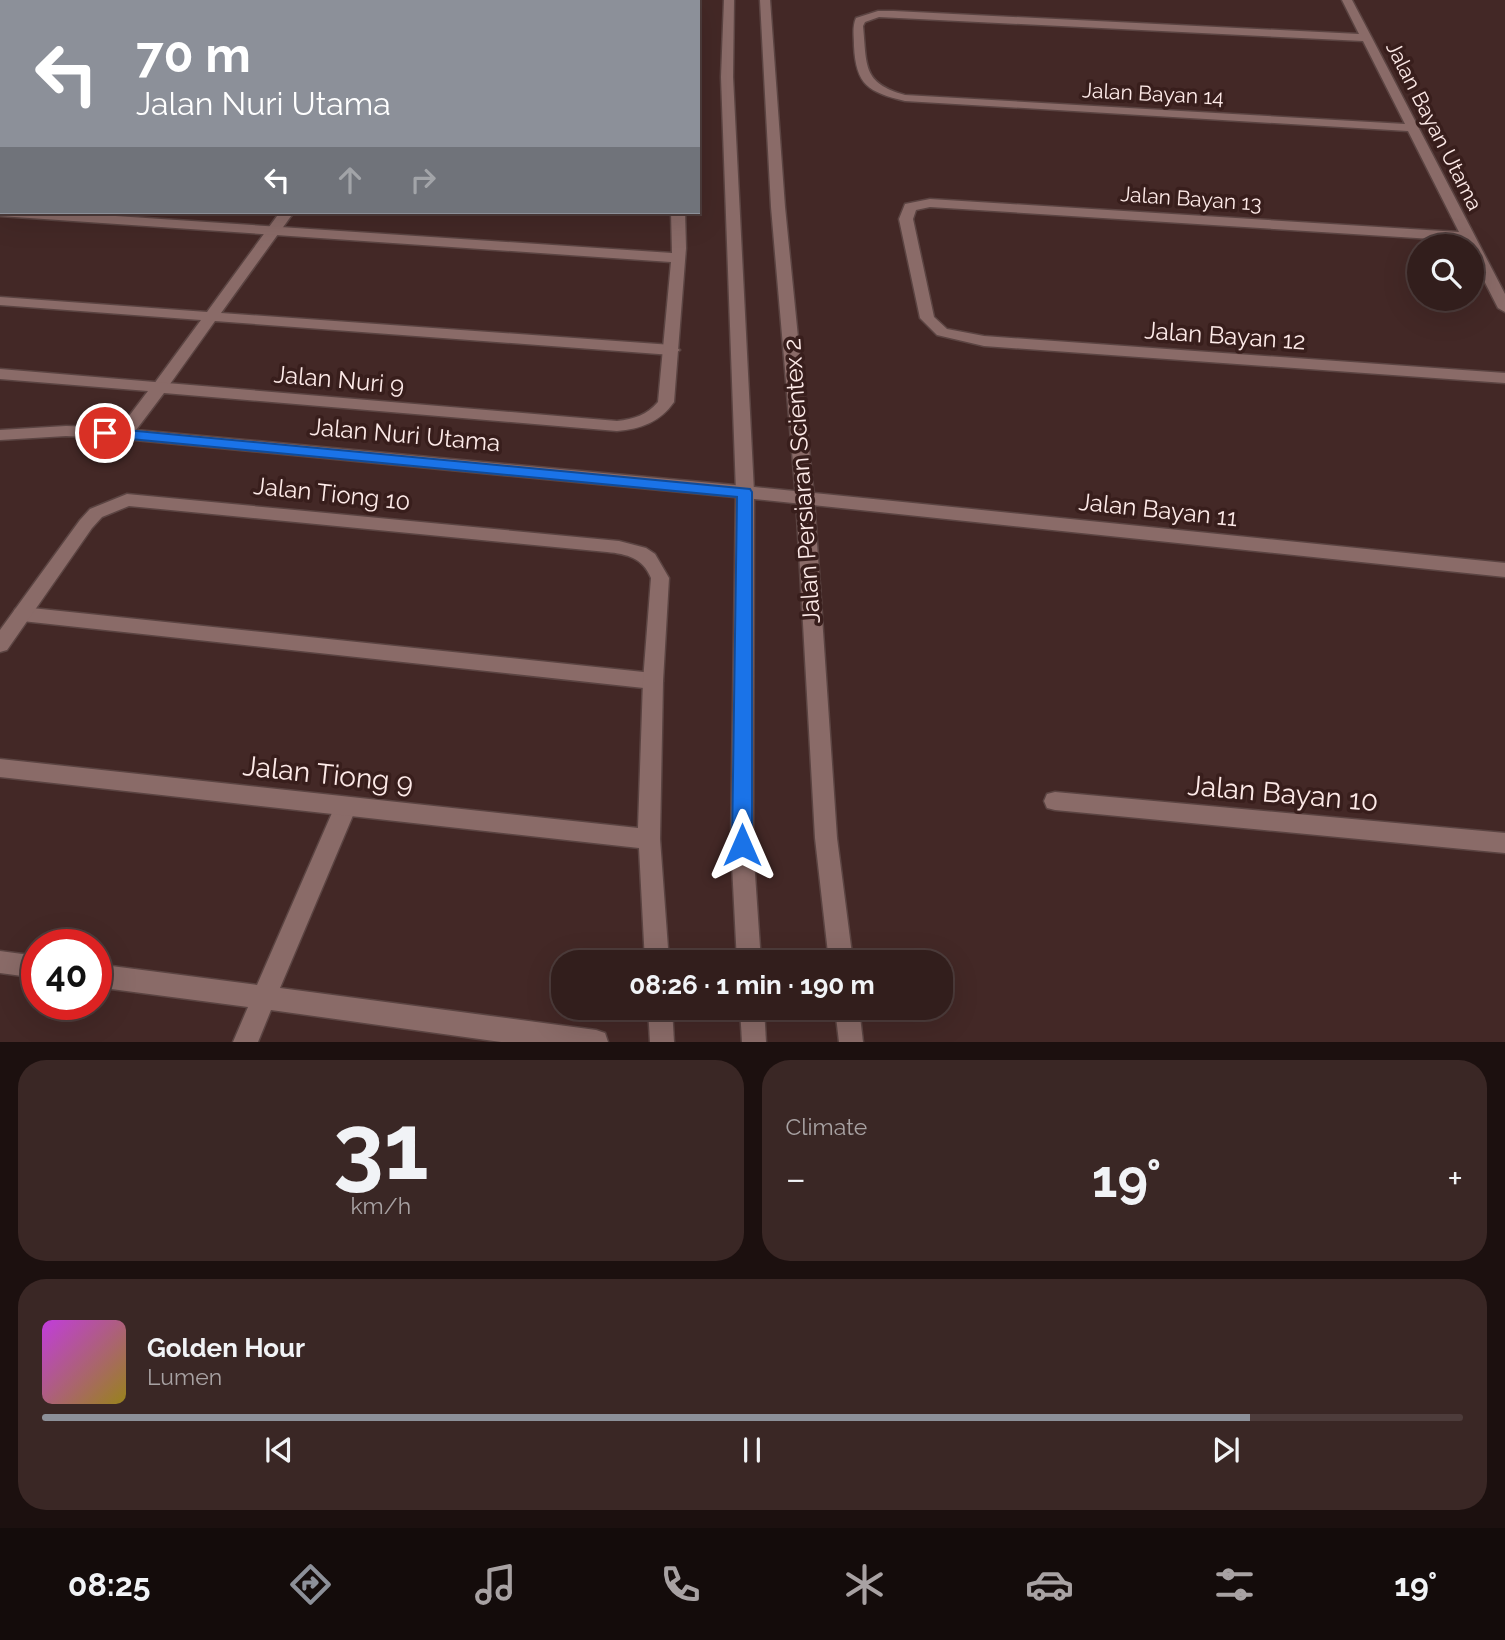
<!DOCTYPE html>
<meta charset="utf-8">
<style>
:root{--surface:#321e1c;--page:#3a2725;--text:#f1f3f6;--muted:#a8a2a3;--line:#4d3c3b;--accent:#8c9099}
body{margin:0;font-family:Raleway,sans-serif;background:var(--page);color:var(--text);height:100vh;display:flex;flex-direction:column;font-size:26px;white-space:nowrap}
*{box-sizing:border-box;margin:0}
p{font-size:23px;color:var(--muted)}
.icon{flex:none;width:38px;height:38px;fill:none;stroke:currentColor;stroke-width:2;stroke-linecap:round;stroke-linejoin:round}
.map{position:relative;height:1042px;overflow:hidden}
.side{display:flex;flex-direction:column;gap:18px;padding:18px;background:#1c100f;flex:1}
.side>*{flex:none}
.hud{position:absolute;left:0px;top:0px;width:700px;height:214px;box-shadow:0 7px 28px #0002,0 0 0 2px var(--line);background:#8c9099;color:#fff;overflow:hidden}
.fabs{position:absolute;left:1407px;top:234px;display:grid;gap:14px}
.fabs a{display:grid;place-items:center;width:77px;height:77px;border-radius:50%;background:var(--surface);box-shadow:0 7px 28px #0002,0 0 0 2px var(--line);font-size:35px}
.speed{position:absolute;left:21px;top:929px;display:flex;gap:14px;font-size:35px;font-weight:700;text-align:center}
.speed>*{display:grid;place-content:center;width:91px;height:91px;border-radius:50%;background:var(--surface);box-shadow:0 7px 28px #0002,0 0 0 2px var(--line);line-height:1}
.speed .limit{border:10px solid #d22;background:#fff;color:#111}
.pin{position:absolute;display:grid;place-items:center;width:60px;height:60px;color:#fff;margin:-30px;border:4px solid #fff;border-radius:50%;box-shadow:0 2px 7px #0007}
.me{position:absolute;width:77px;margin:-38px;rotate:0deg;stroke-linejoin:round;filter:drop-shadow(0 0 5px #0008)}
.turn{display:flex;align-items:center;gap:24px;height:147px;padding:0 21px;font-size:32px}
.turn .icon{width:91px;height:91px;stroke-width:2.5}
.turn b{display:block;font-size:49px;line-height:60px}
.lanes{display:flex;align-items:center;height:66px;padding:0 21px;background:#0003;justify-content:center;gap:35px;direction:ltr}
.lanes .off{opacity:.35}
.big{font-size:52px;font-weight:700;line-height:1.1}
.side .card{flex:1;display:flex;flex-direction:column;justify-content:center;gap:10px;min-width:0;padding:0 24px;border-radius:28px;background:var(--page)}
.side .dial{align-items:center;gap:0}
.dial b{font-size:91px;line-height:1}
.song{display:flex;align-items:center;gap:21px}
.cover{width:84px;height:84px;border-radius:10px;background:linear-gradient(135deg,hsl(290 70% 55%),hsl(50 70% 35%))}
.played{height:7px;border-radius:4px;background:linear-gradient(90deg,var(--accent) 85%,var(--line) 85%)}
.keys{display:flex;justify-content:space-around;direction:ltr}
.heat{display:flex;justify-content:space-between;align-items:center;font-size:38px;direction:ltr}
.side .tiles{flex:1;display:grid;gap:18px;grid-template-columns:1fr 1fr}
.card:last-child{grid-column:span 2}
.trip{position:absolute;left:551px;top:950px;width:402px;height:70px;border-radius:28px;background:var(--surface);box-shadow:0 7px 28px #0002,0 0 0 2px var(--line);font-weight:700;line-height:70px;text-align:center}
.menu{display:flex;height:112px;justify-content:space-around;align-items:center;background:#140c0b;color:var(--muted)}
.menu .icon{width:49px;height:49px}
.menu .active{color:var(--accent)}
.menu b{font-size:32px;color:var(--text)}
.map>svg:first-child{display:block}
</style>
<div class="map">
<svg width="1505" height="1042" viewBox="0 0 1505 1042">
<rect width="100%" height="100%" fill="#432826"/>
<g fill="none" stroke-linecap="round" stroke-linejoin="round">
<defs>
<g id="lane">
<rect x="0" y="49" width="2" height="6"/>
<path d="M0,150L2,151V159L0,158Z"/>
<path d="M280,212H294L221,313L672,345L680,350L672,355L215,321L165,391L159,393L151,388L201,320L0,305V297L207,312Z"/>
<path d="M22,607L653,673L660,675L663,681L660,687L653,689L22,621L15,619L13,614L15,609Z"/>
<path d="M346,797L354,799L357,806L280,988L596,1030L605,1033L608,1042H501L271,1010L258,1042H233L248,1007L96,987V964L257,985L335,806L338,799Z"/>
<path d="M0,951L37,956V978L0,973Z"/>
</g>
<g id="street">
<path d="M1342,0H1352L1372,38L1505,294V312L1498,308L1472,257V247H1467L1464,241L930,207L916,210L913,219L934,317L947,329L984,336L1505,373V383L984,346L937,335L920,318L899,219L905,204L930,199L1459,232L1408,131L905,101C868,92 856,85 854,46C854,35 852,27 856,18L878,11H894L1359,34ZM879,17L1363,41L1405,124L905,95C862,83 867,66 863,26L865,22Z"/>
<path d="M0,1L5,2H2V7Z"/>
<rect x="0" y="93" width="2" height="6"/>
<path d="M2,141V149L0,150V142Z"/>
<path d="M0,208L2,212H55L672,253L671,212H685L686,248L674,402C660,422 641,429 617,431L164,393L136,430L745,486L1505,563V577L745,498L124,439L66,436L0,440V430L66,426L120,428L148,391L0,379V369L617,421C634,419 647,415 658,402L671,262L0,216Z"/>
<path d="M127,494L619,541L646,548L655,554L669,578L663,681L660,839L669,962H645L639,848L0,777V759L638,828L643,681L651,578C643,558 627,554 607,552L129,506L102,517L92,528L7,650L0,652V630L80,520L90,509Z"/>
<path d="M1055,792L1505,833V853L1055,810L1047,808L1044,801L1047,794Z"/>
<path d="M648,1008H672L674,1042H650Z"/>
</g>
<g id="secondary">
<path d="M724,0H734L733,77L754,492L753,845L761,962H737L731,845L736,492L721,77Z"/>
<path d="M760,0H770L785,207L814,498L837,838L853,962H829L815,838L796,498L771,207Z"/>
<path d="M740,1008H764L766,1042H742Z"/>
<path d="M835,1008H859L863,1042H839Z"/>
</g>
</defs>
<use href="#lane" stroke="#5b4442" stroke-width="3"/>
<use href="#street" stroke="#5b4442" stroke-width="3"/>
<use href="#secondary" stroke="#5b4442" stroke-width="3"/>
<use href="#lane" fill="#8a6b68" fill-rule="evenodd"/>
<use href="#street" fill="#8a6b68" fill-rule="evenodd"/>
<use href="#secondary" fill="#8a6b68" fill-rule="evenodd"/>
</g>
<path fill="#1a73e8" stroke="#114b97" stroke-width="2" d="M105,428L750,489L752,492V845L749,851L742,854L735,851L732,845L737,497L99,436L97,433L99,429Z"/>
<g text-anchor="middle" stroke-width="7" stroke-linejoin="round" paint-order="stroke">
<g font-size="21" fill="#fdeae8" stroke="#381e1c">
<text transform="translate(1153 94) rotate(3)" y="7">Jalan Bayan 14</text>
<text transform="translate(1434 126) rotate(63)" y="7">Jalan Bayan Utama</text>
<text transform="translate(1191 199) rotate(4)" y="7">Jalan Bayan 13</text>
</g>
<g font-size="24" fill="#fdeae8" stroke="#381e1c">
<text transform="translate(1225 336) rotate(4)" y="8">Jalan Bayan 12</text>
<text transform="translate(339 380) rotate(5)" y="8">Jalan Nuri 9</text>
<text transform="translate(405 435) rotate(5)" y="8">Jalan Nuri Utama</text>
<text transform="translate(802 481) rotate(-94)" y="8">Jalan Persiaran Scientex 2</text>
<text transform="translate(332 494) rotate(6)" y="8">Jalan Tiong 10</text>
<text transform="translate(1158 510) rotate(6)" y="8">Jalan Bayan 11</text>
</g>
<g font-size="28" fill="#fdeae8" stroke="#381e1c">
<text transform="translate(328 774) rotate(6)" y="10">Jalan Tiong 9</text>
<text transform="translate(1283 793) rotate(5)" y="10">Jalan Bayan 10</text>
</g>
</g>
</svg>
<div class="fabs">
<a><svg class="icon" aria-label="search" viewBox="0 0 24 24"><circle cx="10" cy="10" r="6"/><path d="M15 15l6 6"/></svg></a>
</div>
<div class="speed"><div class="limit">40</div></div>
<div class="pin" style="left:105px;top:433px;background:#d93025"><svg class="icon" aria-label="arrive" viewBox="0 0 24 24"><path d="M6 21V4h12l-3 4 3 4H6"/></svg></div>
<svg class="me" style="left:742px;top:845px" viewBox="-20 -20 40 40"><path d="M0-17L14 15 0 8-14 15z" fill="#1a73e8" stroke="#fff" stroke-width="4"/></svg>
<div class="trip">08:26 · 1 min · 190 m</div>
<div class="hud">
<div class="turn"><svg class="icon" aria-label="left" viewBox="0 0 24 24"><path d="M17 20v-9H6M10 6l-5 5 5 5"/></svg><div><b>70 m</b>Jalan Nuri Utama</div></div>
<div class="lanes"><svg class="icon" aria-label="left" viewBox="0 0 24 24"><path d="M17 20v-9H6M10 6l-5 5 5 5"/></svg><svg class="icon off" aria-label="ahead" viewBox="0 0 24 24"><path d="M12 20V5M6 11l6-6 6 6"/></svg><svg class="icon off" aria-label="right" viewBox="0 0 24 24"><path d="M7 20v-9h11M14 6l5 5-5 5"/></svg></div>
</div>
</div>
<section class="side">
<div class="tiles">
<div class="card dial"><b>31</b><p>km/h</p></div>
<div class="card"><p>Climate</p>
<div class="heat"><a>−</a><b class="big">19°</b><a>+</a></div>
</div>
<div class="card">
<div class="song"><i class="cover"></i><div><b>Golden Hour</b><p>Lumen</p></div></div>
<div class="played"></div>
<div class="keys"><svg class="icon" aria-label="previous" viewBox="0 0 24 24"><path d="M18 5L8 12l10 7zM5 5v14"/></svg><svg class="icon" aria-label="pause" viewBox="0 0 24 24"><path d="M8 5v14M16 5v14"/></svg><svg class="icon" aria-label="next" viewBox="0 0 24 24"><path d="M6 5l10 7-10 7zM19 5v14"/></svg></div>
</div>
</div>
</section>
<nav class="menu">
<b>08:25</b>
<svg class="icon active" aria-label="directions" viewBox="0 0 24 24"><path d="M12 3l9 9-9 9-9-9zM9 14v-3h6M13 9l2 2-2 2"/></svg>
<svg class="icon" aria-label="music" viewBox="0 0 24 24"><path d="M9 18V5l10-2v13"/><circle cx="6" cy="18" r="3"/><circle cx="16" cy="16" r="3"/></svg>
<svg class="icon" aria-label="phone" viewBox="0 0 24 24"><path d="M5 4h4l2 5-3 2q2 4 5 5l2-3 5 2v4C11 20 4 13 5 4z"/></svg>
<svg class="icon" aria-label="climate" viewBox="0 0 24 24"><path d="M12 3v18M4 7l16 10M4 17L20 7"/></svg>
<svg class="icon" aria-label="car" viewBox="0 0 24 24"><path d="M5 17H2v-5l4-1 3-4h7l3 4 3 1v5h-3M9 17h6M6 11h13"/><circle cx="7" cy="17" r="2"/><circle cx="17" cy="17" r="2"/></svg>
<svg class="icon" aria-label="filters" viewBox="0 0 24 24"><path d="M4 7h16M4 17h16"/><circle cx="9" cy="7" r="2"/><circle cx="15" cy="17" r="2"/></svg>
<b>19°</b>
</nav>
